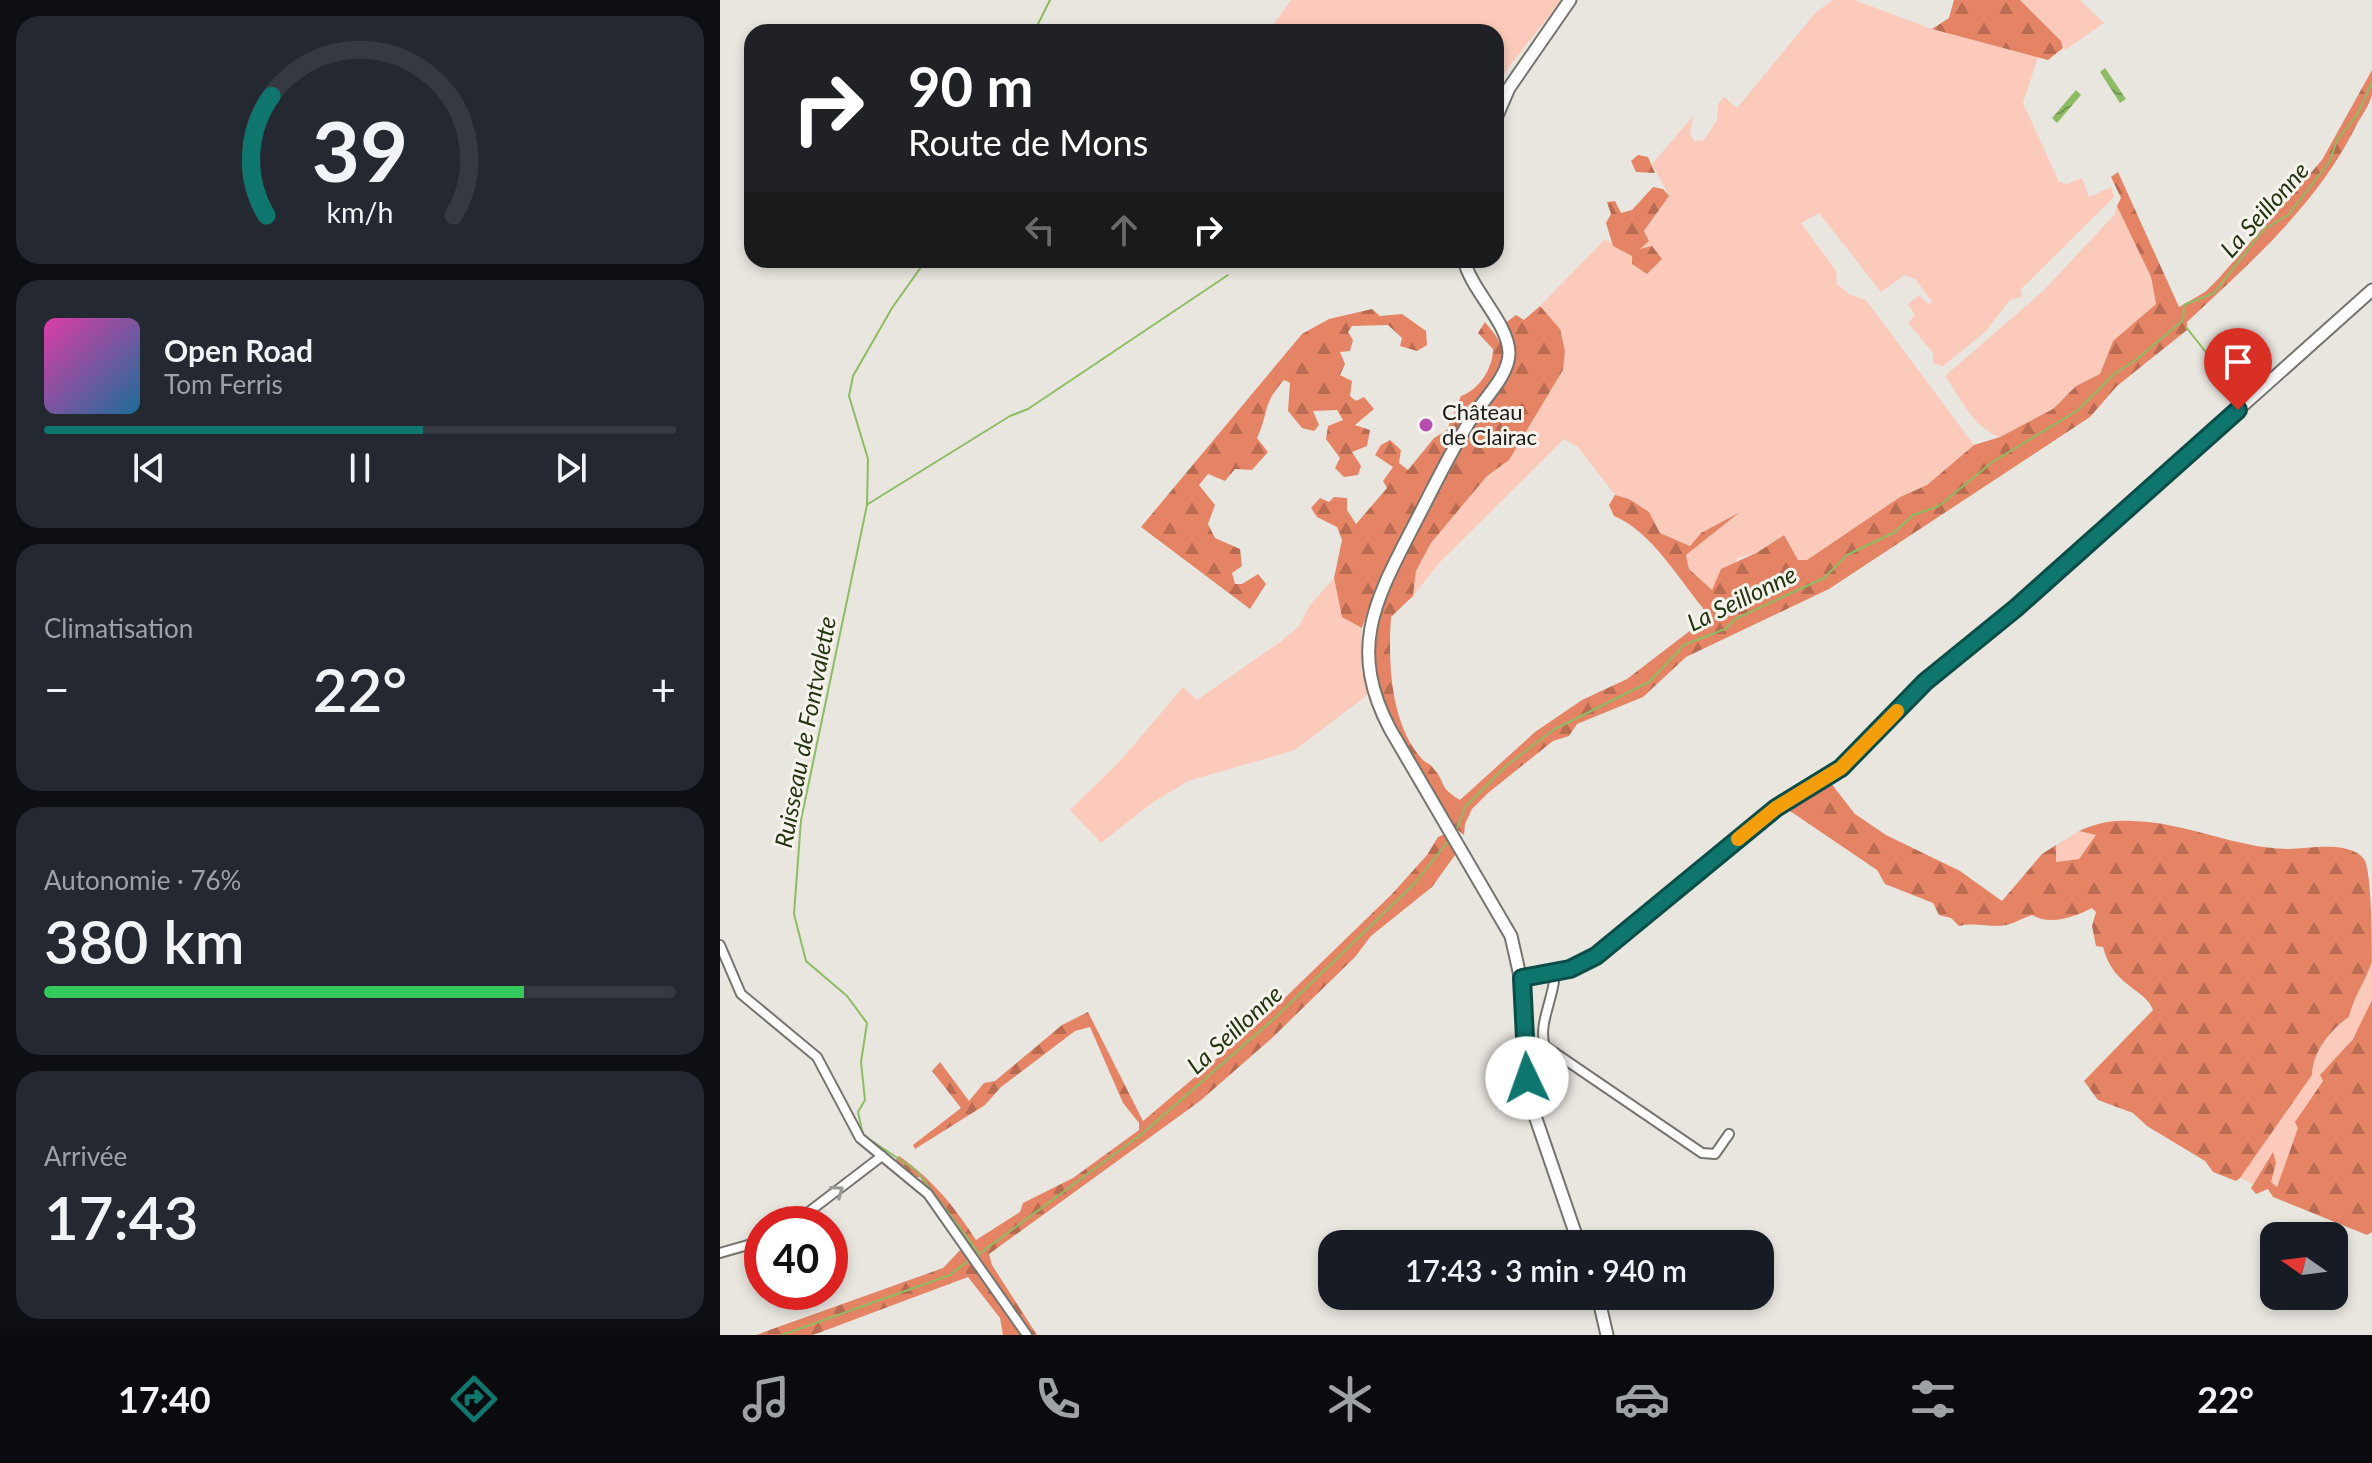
<!DOCTYPE html>
<html lang="fr">
<meta charset="utf-8">
<style>
:root{--surface:#171b24;--page:#242831;--text:#f1f3f6;--muted:#9ea1a6;--line:#363941;--accent:#0f766e}
body{margin:0;font-family:Lato,sans-serif;background:var(--page);color:var(--text);height:100vh;display:flex;flex-direction:column;font-size:30px;white-space:nowrap}
*{box-sizing:border-box;margin:0}
p{font-size:26px;color:var(--muted)}
.icon{flex:none;width:44px;height:44px;fill:none;stroke:currentColor;stroke-width:2;stroke-linecap:round;stroke-linejoin:round}
.map{position:relative;flex:1;overflow:hidden}
.panel{display:flex;flex-direction:column;gap:16px;padding:16px;background:#0d0f14;width:720px}
.panel>*{flex:none}
.banner{position:absolute;left:24px;top:24px;width:760px;height:244px;border-radius:24px;box-shadow:0 4px 12px #0003;background:#202124;color:#fff;overflow:hidden}
.needle{width:52px;rotate:284deg}
.tools{position:absolute;left:1540px;top:1222px;display:grid;gap:16px}
.tools a{display:grid;place-items:center;width:88px;height:88px;border-radius:16px;background:var(--surface);box-shadow:0 4px 12px #0003;font-size:40px}
.speed{position:absolute;left:24px;top:1206px;display:flex;gap:16px;font-size:40px;font-weight:700;text-align:center}
.speed>*{display:grid;place-content:center;width:104px;height:104px;border-radius:50%;background:var(--surface);box-shadow:0 4px 12px #0003;line-height:1}
.speed .limit{border:12px solid #d22;background:#fff;color:#111}
.pin{position:absolute;display:grid;place-items:center;width:68px;height:68px;color:#fff;margin:-82px -34px;border-radius:50% 50% 50% 0;rotate:-45deg;box-shadow:0 0 8px #0007}
.pin .icon{rotate:45deg}
.me{position:absolute;width:88px;margin:-44px;rotate:357deg;stroke-linejoin:round;filter:drop-shadow(0 0 6px #0008)}
.turn{display:flex;align-items:center;gap:28px;height:168px;padding:0 32px;font-size:36px}
.turn .icon{width:104px;height:104px;stroke-width:2.5}
.turn b{display:block;font-size:56px;line-height:68px}
.lanes{display:flex;align-items:center;height:76px;padding:0 32px;background:#0003;justify-content:center;gap:40px;direction:ltr}
.lanes .off{opacity:.35}
.big{font-size:60px;font-weight:600;line-height:1.1}
.panel .card{flex:1;display:flex;flex-direction:column;justify-content:center;gap:12px;min-width:0;padding:0 28px;border-radius:24px;background:var(--page)}
.panel .dial{align-items:center;gap:0}
.dial svg{height:208px;overflow:visible;fill:none;stroke:var(--line);stroke-width:7;stroke-linecap:round;text-anchor:middle}
.dial text{fill:var(--text);stroke:none}
.song{display:flex;align-items:center;gap:24px}
.cover{width:96px;height:96px;border-radius:12px;background:linear-gradient(135deg,hsl(320 70% 55%),hsl(200 70% 35%))}
.played{height:8px;border-radius:4px;background:linear-gradient(90deg,var(--accent) 60%,var(--line) 60%)}
.keys{display:flex;justify-content:space-around;direction:ltr}
.heat{display:flex;justify-content:space-between;align-items:center;font-size:44px;direction:ltr}
.charge{height:12px;border-radius:6px;background:linear-gradient(90deg,#34c759 76%,var(--line) 0)}
.trip{position:absolute;left:598px;top:1230px;width:456px;height:80px;border-radius:24px;background:var(--surface);box-shadow:0 4px 12px #0003;font-weight:600;line-height:80px;text-align:center}
.menu{display:flex;height:128px;justify-content:space-around;align-items:center;background:#090b0e;color:var(--muted)}
.menu .icon{width:56px;height:56px}
.menu .current{color:var(--accent)}
.menu b{font-size:36px;color:var(--text)}
main{display:flex;flex:1;min-height:0}
.map>svg:first-child{display:block}
</style>
<main>
<section class="panel">
<div class="card dial"><svg viewBox="0 0 100 80">
<path d="M14 69A42 42 0 1 1 86 69"/>
<path d="M14 69A42 42 0 0 1 16 23" stroke="#0f766e"/>
<text x="50" y="56" font-size="32" font-weight="700">39</text>
<text x="50" y="72" font-size="11">km/h</text>
</svg></div>
<div class="card">
<div class="song"><i class="cover"></i><div><b>Open Road</b><p>Tom Ferris</p></div></div>
<div class="played"></div>
<div class="keys"><svg class="icon" aria-label="previous" viewBox="0 0 24 24"><path d="M18 5L8 12l10 7zM5 5v14"/></svg><svg class="icon" aria-label="pause" viewBox="0 0 24 24"><path d="M8 5v14M16 5v14"/></svg><svg class="icon" aria-label="next" viewBox="0 0 24 24"><path d="M6 5l10 7-10 7zM19 5v14"/></svg></div>
</div>
<div class="card"><p>Climatisation</p>
<div class="heat"><a>−</a><b class="big">22°</b><a>+</a></div>
</div>
<div class="card"><p>Autonomie · 76%</p><b class="big">380 km</b><div class="charge"></div></div>
<div class="card"><p>Arrivée</p><b class="big">17:43</b></div>
</section>
<div class="map">
<svg width="1652" height="1335" viewBox="0 0 1652 1335">
<defs>
<pattern id="forest-firs" width="22" height="20" patternUnits="userSpaceOnUse" patternTransform="scale(2)"><rect width="22" height="20" fill="#e58465"/><path d="M5 1l3.5 6h-7zM16 11l3.5 6h-7z" fill="#b96b52"/></pattern>
<pattern id="water-waves" width="16" height="10" patternUnits="userSpaceOnUse" patternTransform="scale(2)"><rect width="16" height="10" fill="#8dbc63"/><path d="M0 5q4-4 8 0t8 0" fill="none" stroke="#729851"/></pattern>
</defs>
<rect width="100%" height="100%" fill="#e9e6e0"/>
<g fill="#fccaba">
<path d="M571,0H842L788,68L776,90V32H548Z"/>
<path d="M1113,0H1134L1212,29L1318,57L1303,103L1339,182L1347,184L1362,178L1369,197L1391,187L1394,197L1300,290L1303,297L1290,300L1265,332L1223,366L1213,363V353L1188,323L1195,315L1188,304L1199,295L1208,304L1212,302L1196,280L1185,275L1161,292L1099,213L1081,223L1116,271L1117,284L1130,295L1146,300L1254,445L1207,485L1180,497L1087,560H1078L1063,535L1038,552L1018,558L992,590L969,569L966,555L1020,512L981,533L970,546L940,533L929,512L909,499L895,495L858,447L844,439L720,562L693,596L696,571L711,543L767,476L789,460L843,370L840,329L820,306L885,239L912,256L921,250L924,232L949,196L932,164L973,116L970,134L974,141L984,140L997,120L998,104L1004,97L1017,108L1096,12Z"/>
<path d="M1300,0H1360L1384,23L1345,50L1341,41Z"/>
<path d="M1397,206L1431,277L1436,304L1393,341L1380,374L1356,386L1333,409L1280,437C1255,430 1239,396 1225,376L1323,291L1395,214Z"/>
<path d="M614,578L622,617L642,628L644,677L650,693L575,750L468,781L432,803L381,843L350,810L401,760L463,687L477,700L560,642L579,626L590,605Z"/>
<path d="M1359,831L1377,835L1359,859L1336,862V845Z"/>
<path d="M1652,960C1652,972 1652,987 1652,1000C1646,1029 1620,1053 1600,1075L1604,1080L1587,1105L1557,1188L1551,1183L1553,1153L1533,1184L1520,1178L1592,1075C1593,1051 1610,1030 1629,1017L1633,999Z"/>
</g>
<g fill="url(#forest-firs)">
<path d="M1234,0H1300L1341,41L1343,48L1328,60L1212,29L1229,18Z"/>
<path d="M1652,70C1652,77 1652,87 1652,94C1650,104 1643,114 1638,122C1599,203 1531,262 1467,322V330L1397,386L1370,417L1109,589L966,657L923,697L857,724L849,736L833,741L768,793L752,809L745,824L744,835L734,827C701,775 654,715 655,651C655,598 688,551 712,506C726,481 736,454 752,430C765,409 790,383 795,357C797,344 791,334 784,324L796,315L804,320L820,306L840,329L845,351L843,370L789,460L767,476L711,543L696,571L693,596L671,617C668,662 670,725 703,760C706,763 711,764 713,768C727,783 717,786 740,800L815,732L862,700L907,679L984,620L983,608C958,578 931,531 894,516L889,505L895,495L909,499L929,512L940,533L970,546L981,533L1020,512L966,555L969,569L992,590L1001,569L1038,552L1064,535L1078,560H1087L1180,497L1207,485L1254,445L1280,437L1333,409L1356,386L1380,374L1393,341L1436,304L1431,277L1397,206L1401,198L1391,177L1398,172L1459,307L1485,292L1499,278L1602,160Z"/>
<path d="M918,155L928,157L935,173L916,172L911,161Z"/>
<path d="M933,187L943,189L949,196L924,231L929,241L920,249L932,246L942,259L927,274L912,264V256L893,246L886,223L891,214L887,202L895,201L901,213L912,210Z"/>
<path d="M652,309L660,316L682,314L706,331L707,345L697,351L680,346L682,338L668,325L632,326L628,332L633,340L630,351L620,352L625,364L620,375L632,381L630,396L636,401L644,397L654,409L635,425L650,430L647,446L632,452L641,466L638,475L624,477L615,468L620,458L606,439L608,426L623,420L617,410L593,411L599,425L594,431L582,428L568,411L570,383L564,380C541,406 550,410 537,438L548,452L532,470L515,469L505,481L488,474L479,485L495,505L488,524L495,538L520,549L522,566L512,573L515,584H522L538,574L546,584L530,609L421,527L582,334L609,319Z"/>
<path d="M765,322C778,338 787,347 780,367L731,441L654,593L642,628L622,617L614,578L622,540L617,527L597,517L591,508L600,498L609,502L614,497L627,498V510L636,524L667,488L663,481L673,467L655,455L661,445L670,440L681,450L679,463L688,470L714,438L727,430L741,396C759,390 773,368 773,349L758,333Z"/>
<path d="M1110,782L1135,814L1166,835L1240,871L1282,901L1322,854L1336,845V862L1359,859L1376,835L1359,831C1377,823 1391,820 1412,821C1466,822 1514,848 1568,849C1589,849 1628,840 1644,859C1652,872 1652,943 1652,961C1646,981 1633,997 1629,1017C1610,1030 1593,1051 1592,1075L1520,1178L1516,1181L1493,1172L1485,1161L1427,1126L1413,1113L1378,1100L1364,1081L1433,1010C1425,988 1393,987 1383,947L1376,946L1372,926L1376,912L1372,908C1354,917 1331,926 1312,915C1305,917 1300,920 1293,923C1276,930 1257,921 1239,926L1231,918L1219,915L1213,903L1165,884L1157,870L1067,809Z"/>
<path d="M725,834L735,855L712,887L651,936L635,957L552,1038L480,1101L269,1254L272,1265L317,1335H283L280,1318L248,1277L93,1335H36L223,1268L246,1244L215,1197H210L200,1177L191,1178L173,1163L179,1156C213,1180 234,1206 256,1240L300,1212L303,1203L353,1178L419,1130V1123L403,1103L370,1027L355,1031L281,1087L265,1105L195,1149L193,1145L241,1108L212,1071L220,1062L249,1101L264,1083L275,1081L342,1025L368,1012L423,1121L540,1022L672,894L707,855L718,837Z"/>
<path d="M1652,1000V1232L1647,1235L1553,1197L1548,1189L1536,1194L1531,1188L1553,1152L1556,1163L1551,1182L1557,1187L1578,1128L1575,1122L1603,1081L1600,1075L1633,1039Z"/>
</g>
<g fill="url(#water-waves)">
<path d="M1385,68L1406,99L1400,103L1380,72Z"/>
<path d="M1356,90L1361,95L1337,123L1332,118Z"/>
</g>
<g fill="none" stroke-linecap="round" stroke-linejoin="round">
<g stroke="#8dbc63" stroke-width="2">
<path d="M314,32L330,0"/>
<path d="M206,260L172,308L133,376L129,396L148,459L147,505L81,820L74,914L86,961L127,996L147,1023L141,1062L145,1100L138,1112L143,1135L197,1171L258,1252"/>
<path d="M1466,327L1522,398"/>
<path d="M148,504L290,416L308,409L508,275"/>
<path d="M736,831L745,807L785,767L833,730L929,682L964,645L1005,629L1017,618L1104,578L1127,555L1175,532L1193,515L1219,506L1271,463L1358,410L1394,374L1416,360L1463,320L1464,305L1494,293L1544,229L1568,215L1610,161L1617,140L1637,115L1652,82"/>
<path d="M255,1257L423,1133L557,1016L695,883L729,840"/>
<path d="M62,1335L230,1275L249,1260"/>
</g>
<defs>
<g id="minor">
<path d="M0,945L21,994L97,1057L140,1138L208,1194L307,1335"/>
<path d="M835,970C836,994 817,1024 825,1046L982,1153L995,1154L1009,1134"/>
<path d="M73,1224L162,1156"/>
<path d="M0,1253L42,1241"/>
</g>
<g id="tertiary">
<path d="M776,118L789,88L850,0"/>
<path d="M744,260C751,290 789,324 789,353C789,375 765,398 753,416C731,450 714,487 695,523C656,599 627,647 670,729L791,936L803,989L806,1059L813,1110L859,1244"/>
<path d="M802,978L850,969L876,956L1056,808L1121,768L1205,682L1296,608L1652,290"/>
<path d="M878,1296L887,1335"/>
</g>
</defs>
<use href="#minor" stroke="#76746f" stroke-width="12"/>
<use href="#tertiary" stroke="#76746f" stroke-width="15"/>
<use href="#minor" stroke="#fff" stroke-width="8"/>
<use href="#tertiary" stroke="#fff" stroke-width="11"/>
</g>
<defs><path id="oneway-chevron" d="M-2-3.5L2.5 0L-2 3.5" fill="none" stroke-width="1.6" stroke-linecap="round" stroke-linejoin="round" transform="scale(2)"/></defs>
<use stroke="#989897" href="#oneway-chevron" transform="translate(118 1191) rotate(-36)"/>
<g fill="none" stroke-linecap="round" stroke-linejoin="round">
<defs>
<path id="route" d="M807,1078L802,978L850,969L876,956L1056,808L1121,768L1205,682L1296,608L1518,410"/>
</defs>
<use href="#route" stroke="#0a4d48" stroke-width="20"/>
<use href="#route" stroke="#0f766e" stroke-width="14"/>
<path stroke="#f59e0b" stroke-width="14" d="M1018,839L1056,808L1121,768L1177,711"/>
</g>
<circle fill="#b64eb2" stroke="#f6f3ed" stroke-width="3" cx="706" cy="425" r="8"/>
<g text-anchor="middle" stroke-width="6" stroke-linejoin="round" paint-order="stroke">
<g font-size="22" fill="#1b1a18" stroke="#f6f3ed" text-anchor="start">
<text x="722" y="420">Château<tspan x="722" dy="25">de Clairac</tspan></text>
</g>
<g font-size="24" font-style="italic" fill="#223410" stroke="#f6f3ed">
<text transform="translate(1545 210) rotate(-48)" y="8">La Seillonne</text>
<text transform="translate(1022 599) rotate(-26)" y="8">La Seillonne</text>
<text transform="translate(86 732) rotate(-79)" y="8">Ruisseau de Fontvalette</text>
<text transform="translate(515 1030) rotate(-42)" y="8">La Seillonne</text>
</g>
</g>
</svg>
<div class="tools">
<a><svg class="needle" viewBox="-14 -14 28 28"><path d="M0-13l5 13h-10z" fill="#e53935"/><path d="M0 13l5-13h-10z" fill="#9ea1a6"/></svg></a>
</div>
<div class="speed"><div class="limit">40</div></div>
<div class="pin" style="left:1518px;top:410px;background:#d93025"><svg class="icon" aria-label="arrive" viewBox="0 0 24 24"><path d="M6 21V4h12l-3 4 3 4H6"/></svg></div>
<svg class="me" style="left:807px;top:1078px" viewBox="-20 -20 40 40"><circle r="19" fill="#fff"/><path d="M0-13L10 11 0 6-10 11z" fill="#0f766e"/></svg>
<div class="trip">17:43 · 3 min · 940 m</div>
<div class="banner">
<div class="turn"><svg class="icon" aria-label="right" viewBox="0 0 24 24"><path d="M7 20v-9h11M14 6l5 5-5 5"/></svg><div><b>90 m</b>Route de Mons</div></div>
<div class="lanes"><svg class="icon off" aria-label="left" viewBox="0 0 24 24"><path d="M17 20v-9H6M10 6l-5 5 5 5"/></svg><svg class="icon off" aria-label="ahead" viewBox="0 0 24 24"><path d="M12 20V5M6 11l6-6 6 6"/></svg><svg class="icon" aria-label="right" viewBox="0 0 24 24"><path d="M7 20v-9h11M14 6l5 5-5 5"/></svg></div>
</div>
</div>
</main>
<nav class="menu">
<b>17:40</b>
<svg class="icon current" aria-label="directions" viewBox="0 0 24 24"><path d="M12 3l9 9-9 9-9-9zM9 14v-3h6M13 9l2 2-2 2"/></svg>
<svg class="icon" aria-label="music" viewBox="0 0 24 24"><path d="M9 18V5l10-2v13"/><circle cx="6" cy="18" r="3"/><circle cx="16" cy="16" r="3"/></svg>
<svg class="icon" aria-label="phone" viewBox="0 0 24 24"><path d="M5 4h4l2 5-3 2q2 4 5 5l2-3 5 2v4C11 20 4 13 5 4z"/></svg>
<svg class="icon" aria-label="climate" viewBox="0 0 24 24"><path d="M12 3v18M4 7l16 10M4 17L20 7"/></svg>
<svg class="icon" aria-label="car" viewBox="0 0 24 24"><path d="M5 17H2v-5l4-1 3-4h7l3 4 3 1v5h-3M9 17h6M6 11h13"/><circle cx="7" cy="17" r="2"/><circle cx="17" cy="17" r="2"/></svg>
<svg class="icon" aria-label="filters" viewBox="0 0 24 24"><path d="M4 7h16M4 17h16"/><circle cx="9" cy="7" r="2"/><circle cx="15" cy="17" r="2"/></svg>
<b>22°</b>
</nav>
